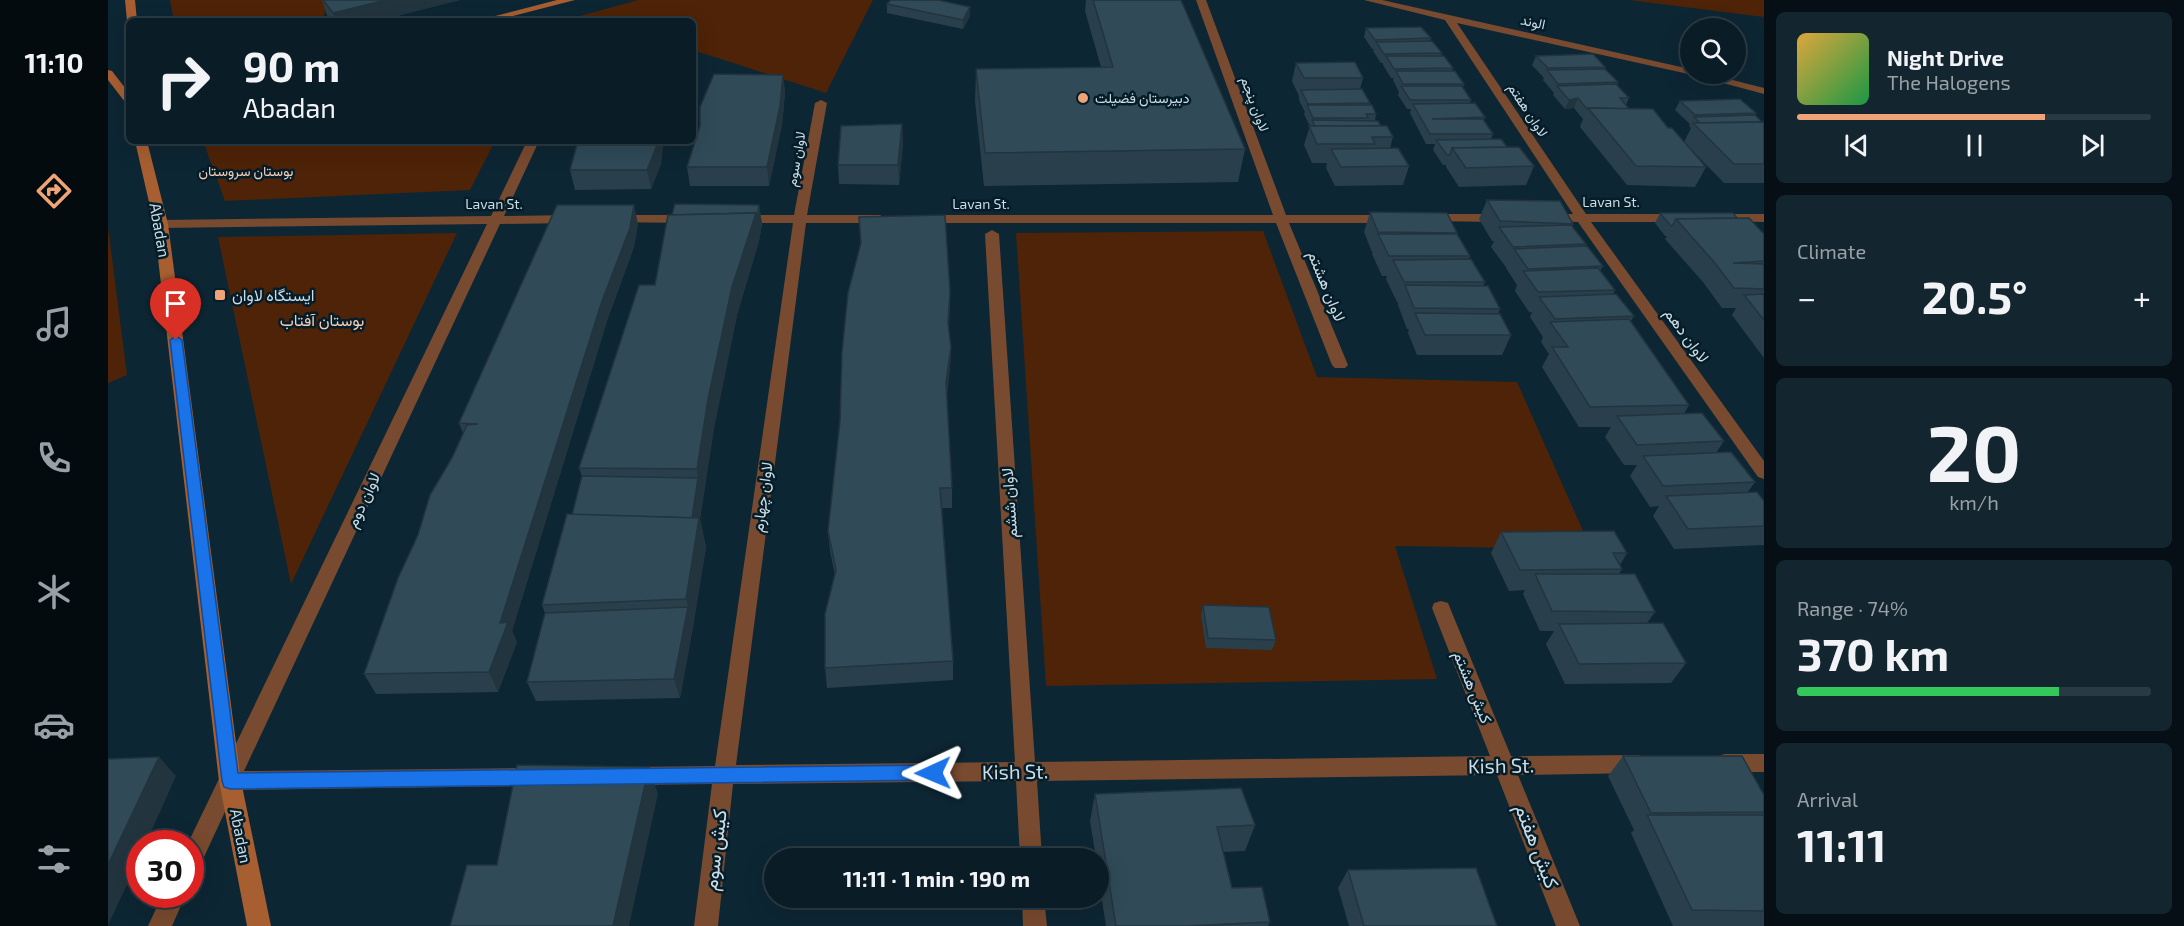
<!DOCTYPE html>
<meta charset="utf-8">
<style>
:root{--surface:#0a1c26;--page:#13252e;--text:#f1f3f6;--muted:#99a1a7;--line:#2a3a43;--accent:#efa377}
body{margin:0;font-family:"Exo 2",Vazirmatn,sans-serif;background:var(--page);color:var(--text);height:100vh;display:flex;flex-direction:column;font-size:22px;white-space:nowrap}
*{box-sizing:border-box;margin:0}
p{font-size:20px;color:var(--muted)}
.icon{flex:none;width:33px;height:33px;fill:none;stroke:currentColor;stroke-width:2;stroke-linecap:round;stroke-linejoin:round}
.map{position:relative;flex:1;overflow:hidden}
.sheet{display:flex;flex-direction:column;gap:12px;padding:12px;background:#060f15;width:420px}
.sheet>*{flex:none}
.top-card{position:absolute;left:18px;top:18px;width:570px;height:126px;border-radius:9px;box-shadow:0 6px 24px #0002,0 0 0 2px var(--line);background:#0a1c26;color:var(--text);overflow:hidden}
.tools{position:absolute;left:1572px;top:18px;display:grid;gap:12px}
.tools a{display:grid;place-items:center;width:66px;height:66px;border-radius:50%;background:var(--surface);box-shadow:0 6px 24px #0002,0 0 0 2px var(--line);font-size:30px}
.speed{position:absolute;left:18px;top:830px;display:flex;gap:12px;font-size:30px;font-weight:700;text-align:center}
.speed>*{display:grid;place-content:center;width:78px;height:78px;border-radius:50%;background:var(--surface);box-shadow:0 6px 24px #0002,0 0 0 2px var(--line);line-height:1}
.speed .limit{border:9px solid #d22;background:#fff;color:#111}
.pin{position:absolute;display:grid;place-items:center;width:51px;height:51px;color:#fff;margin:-62px -26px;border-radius:50% 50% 50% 0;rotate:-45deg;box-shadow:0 0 6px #0007}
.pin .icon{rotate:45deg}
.me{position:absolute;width:66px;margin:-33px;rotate:269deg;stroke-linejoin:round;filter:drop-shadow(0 0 4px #0008)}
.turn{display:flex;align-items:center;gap:21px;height:126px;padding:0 18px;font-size:27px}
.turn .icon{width:78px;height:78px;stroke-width:2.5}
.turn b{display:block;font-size:42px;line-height:51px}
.big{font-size:45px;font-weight:700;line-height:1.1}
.sheet .widget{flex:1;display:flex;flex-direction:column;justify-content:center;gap:9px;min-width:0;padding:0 21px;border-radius:9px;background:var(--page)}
.sheet .dial{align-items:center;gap:0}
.dial b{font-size:78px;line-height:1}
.song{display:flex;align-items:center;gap:18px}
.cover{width:72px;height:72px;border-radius:9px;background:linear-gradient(135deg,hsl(40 70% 55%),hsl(140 70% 35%))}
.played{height:6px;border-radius:3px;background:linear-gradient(90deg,var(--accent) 70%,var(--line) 70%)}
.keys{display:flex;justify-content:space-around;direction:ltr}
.heat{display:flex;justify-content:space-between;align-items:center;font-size:33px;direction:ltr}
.charge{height:9px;border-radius:4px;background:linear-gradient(90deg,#34c759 74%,var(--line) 0)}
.trip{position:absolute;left:656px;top:848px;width:345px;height:60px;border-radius:30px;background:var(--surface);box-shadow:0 6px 24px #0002,0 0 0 2px var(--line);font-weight:700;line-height:60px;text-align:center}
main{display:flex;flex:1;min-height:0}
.menu{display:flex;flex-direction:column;width:108px;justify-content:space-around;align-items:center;background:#040b0f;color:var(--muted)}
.menu .icon{width:42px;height:42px}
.menu .current{color:var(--accent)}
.menu b{font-size:27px;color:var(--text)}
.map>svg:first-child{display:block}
</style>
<main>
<nav class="menu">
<b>11:10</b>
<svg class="icon current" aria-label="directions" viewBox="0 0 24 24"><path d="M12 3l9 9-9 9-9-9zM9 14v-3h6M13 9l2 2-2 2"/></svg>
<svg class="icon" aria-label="music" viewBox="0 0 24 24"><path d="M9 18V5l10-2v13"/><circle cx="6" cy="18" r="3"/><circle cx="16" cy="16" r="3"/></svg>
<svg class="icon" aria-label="phone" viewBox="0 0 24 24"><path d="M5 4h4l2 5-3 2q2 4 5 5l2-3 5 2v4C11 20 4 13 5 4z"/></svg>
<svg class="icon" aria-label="climate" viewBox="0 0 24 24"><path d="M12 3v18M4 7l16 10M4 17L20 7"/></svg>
<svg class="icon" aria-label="car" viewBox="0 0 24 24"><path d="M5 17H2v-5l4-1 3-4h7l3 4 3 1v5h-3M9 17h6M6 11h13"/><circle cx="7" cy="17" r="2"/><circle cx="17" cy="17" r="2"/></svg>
<svg class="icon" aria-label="filters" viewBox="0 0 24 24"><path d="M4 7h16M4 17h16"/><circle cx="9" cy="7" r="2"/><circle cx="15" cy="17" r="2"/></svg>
</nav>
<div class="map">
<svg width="1656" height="926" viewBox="0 0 1656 926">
<rect width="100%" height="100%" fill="#0d2633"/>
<g fill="#4e2307">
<path d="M62,0H223L213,21H66Z"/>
<path d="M530,0H765L718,93L585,50V21H454Z"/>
<path d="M1521,0H1656V17Z"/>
<path d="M95,141H387L362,190L117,201Z"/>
<path d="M0,227L19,375L0,383Z"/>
<path d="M1155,231L1209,377L1409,382L1483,549L1287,546L1329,679L938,686L908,233Z"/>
<path d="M349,233L183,584L110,237Z"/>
</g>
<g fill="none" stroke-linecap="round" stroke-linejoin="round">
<g fill="#784a2f" fill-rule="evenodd">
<path d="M1088,0H1098L1178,215H1282L1289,219L1282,223H1181L1240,365L1237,368H1227L1224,365L1168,223H816L809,219L816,215H1165Z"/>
<path d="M1256,0H1274L1582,69V74H1601L1656,88V94L1585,75L1349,23L1478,214H1570L1577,218L1570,222H1483L1656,461V479L1650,477L1470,222L1435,221L1433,218L1440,214H1465L1337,20Z"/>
<path d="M713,100L719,103L699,215H772L779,219L772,223H698L628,765L907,762L877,234L884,230L891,234L927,762L1382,756L1324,608L1326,603L1333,601L1340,603L1342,608L1403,756L1531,755L1538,757L1541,764L1538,771L1531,773L1410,775L1472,926H1448L1389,775L929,781L934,858H912L908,781L625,784L610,926H586L604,784L522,785L515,783L512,776L515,769L522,767L607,766L685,223H633L626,219L633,215H686L707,103Z"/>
<path d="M419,141H431L396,216L463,215L470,219L463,223L392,224L136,771L427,768L434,770L437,777L434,784L427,786L127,790L90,870L82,873V843H80L379,224L53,228L46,224L53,220L383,216Z"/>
<path d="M1320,214H1393L1400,218L1393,222L1315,221L1313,218Z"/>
<path d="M1620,214H1656V222L1615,221L1613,218Z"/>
<path d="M507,215H580L587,219L580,223L502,222L500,219L502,216Z"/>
<path d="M1617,754H1656V772H1617L1610,770L1607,763L1610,756Z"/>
<path d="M55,894H78L64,926H40Z"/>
<path d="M914,897H936L939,926H915Z"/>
</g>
<g fill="#a75e31" fill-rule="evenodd">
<path d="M17,0H27L29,21H21V23L19,21Z"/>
<path d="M449,0H467L386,21H368Z"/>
<path d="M0,70L4,71L21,93V103L17,102L0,80Z"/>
<path d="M27,141H39L60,224L133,781L163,926H139L111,781L46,224Z"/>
</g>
</g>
<g fill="#29404c">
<path d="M214,0H352L269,21H224L219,15Z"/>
<path d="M978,0H1073L1137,149L1130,182L876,186L867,101L868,69L993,67L977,11Z"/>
<path d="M779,4L862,16L855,29L779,13Z"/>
<path d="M1258,28L1323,38L1322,41L1334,53L1333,56L1345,68L1344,71L1356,84L1355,87L1363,100L1362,103L1377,117L1376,120L1385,134L1383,139L1399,147L1426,166L1418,185L1351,187L1338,167V165H1335L1325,150L1327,144H1318L1302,113L1303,109H1299L1290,95L1291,92L1285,80L1286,78H1283L1275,65V63H1273L1265,51L1266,49H1264L1256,37Z"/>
<path d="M1428,56L1497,67V69L1510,82L1509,85L1521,98L1518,105L1521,109L1560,128L1598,167L1587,187L1519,185L1472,127L1475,119L1466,108L1457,109L1445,95L1446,93L1435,80L1436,78L1424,65Z"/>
<path d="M1188,63L1255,78L1252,89L1262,103V105L1268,114L1267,121L1285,137L1282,148L1301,166L1295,185L1227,186L1218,168L1219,163H1204L1196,145L1202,126L1196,114L1197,112L1191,100V96L1184,81Z"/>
<path d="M675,75L677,93L674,125L661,186H582L579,167Z"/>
<path d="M1572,101L1648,113L1647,115L1654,122H1656V183H1616L1576,142L1583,128L1581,126L1582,124L1567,110Z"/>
<path d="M794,124L795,143L791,185L731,184L730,165Z"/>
<path d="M470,141H557L555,145L553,164L543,189L467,190L462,170Z"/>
<path d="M1379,200L1465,224L1464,226L1478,244L1477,246L1495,266L1492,271L1507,290L1505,294L1526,316L1523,321L1581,405L1576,414L1616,441L1608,453L1647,482L1639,493L1656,501V545L1566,549L1545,516L1551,506L1542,507L1522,476L1529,465H1516L1497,437L1503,427H1471L1434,367L1441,354L1433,342L1435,337L1422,317L1424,312H1421L1407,291L1409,285L1398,268V266H1397L1383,247L1386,241H1384L1371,219Z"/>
<path d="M651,205L654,224L651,241L629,315L606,428L592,519L598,547L585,627L572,698L428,701L419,682L437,613L434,605L464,515L474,476L471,468L547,285Z"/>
<path d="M1262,212L1349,233V234L1362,256L1361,259L1377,282L1375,286L1392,309L1390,314L1403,335L1394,355H1309L1300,333L1301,329H1299L1290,305V302H1289L1278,279L1279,276H1274L1264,254L1265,252H1264L1256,232Z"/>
<path d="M1552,213L1629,218L1656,234V358L1624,315L1628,308H1614L1595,282L1557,239L1559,236H1557L1547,223Z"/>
<path d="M530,224L526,247L499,321L404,631L409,642L390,692L268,694L256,674L310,535L355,433L351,423Z"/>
<path d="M842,292L840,329L843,347L842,368L839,395L844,488V508H834L845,661V680L719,688L717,668L727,575L722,551L720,531Z"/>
<path d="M1393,532L1519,553L1512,565L1514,569L1511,574L1547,612L1539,623L1578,663L1563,683L1457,684L1438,644L1446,631H1432L1415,594L1417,590L1401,591L1383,553Z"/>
<path d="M1095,605L1168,640L1164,650L1098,648L1093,616Z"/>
<path d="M1515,756L1656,795V926H1565L1523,833L1526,830L1500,776Z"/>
<path d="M987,794L1147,825L1137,851L1115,852L1124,888L1162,922L1160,926H998L990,874V858H988L982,821Z"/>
<path d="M1240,870L1389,926H1241L1230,888Z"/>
</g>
<g fill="#22343e">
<path d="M278,0H352L269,21H228L225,13Z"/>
<path d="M862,7V16L855,29V20Z"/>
<path d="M675,75L677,93L674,125L661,186L659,167Z"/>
<path d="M1470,98L1466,108L1457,109L1461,100Z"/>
<path d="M794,124L795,143L791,185L790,165Z"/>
<path d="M550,141H557L555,145L553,164L543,189L539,170Z"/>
<path d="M526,205L530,224L526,247L499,321L404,631L409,642L390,692L381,672L392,623L494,301Z"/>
<path d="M651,205L654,224L651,241L629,315L606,428L592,519L598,547L585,627L572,698L566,679L580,607L578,599L583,526L590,478L589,469L600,399L624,287L648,213Z"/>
<path d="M842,292V312L840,343V323Z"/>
<path d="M843,347L842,368L838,402V382Z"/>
<path d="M51,757L68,776L38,843H32V857L0,925V865Z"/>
<path d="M541,767L550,794L521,926H505Z"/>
</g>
<g fill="#304a58" stroke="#22343e" stroke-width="1.5">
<path d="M215,0H278L225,13Z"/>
<path d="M783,0H830L862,7L855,20L779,4Z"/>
<path d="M985,0H1073L1137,149L877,153L868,69L1005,67Z"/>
<path d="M1313,27L1323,38L1267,40L1258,28Z"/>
<path d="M1324,41L1334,53L1276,54L1268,42Z"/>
<path d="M1485,54L1497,67L1440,68L1428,56Z"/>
<path d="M1278,56H1336L1345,68L1286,69Z"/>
<path d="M1247,62L1255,78H1196L1188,63Z"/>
<path d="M1497,69L1510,82L1450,84L1439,70Z"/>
<path d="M1288,71H1347L1356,84H1295Z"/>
<path d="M606,74L675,75L672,106L659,167H579L592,126V107Z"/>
<path d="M1508,84L1521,98H1512L1521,109L1480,108L1479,109L1470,98L1461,100L1449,86Z"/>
<path d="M1293,86H1354L1363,100H1302Z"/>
<path d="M1254,89L1262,103L1200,104L1193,90Z"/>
<path d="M1632,99L1648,113L1587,115L1572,101Z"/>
<path d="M1367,103L1377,117L1324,119H1375L1385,134H1322L1305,104Z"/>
<path d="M1199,105H1264L1268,114H1258L1260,118H1205Z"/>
<path d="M1480,108L1545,109L1560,128H1564L1598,167L1528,166Z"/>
<path d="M1647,115L1654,122L1592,123L1586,117Z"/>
<path d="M1204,120L1270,121L1273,126H1207Z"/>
<path d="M1656,122V164H1626L1585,123Z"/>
<path d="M794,124L790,165H730L733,126Z"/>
<path d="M1201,126H1279L1285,137H1264L1267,144H1209Z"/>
<path d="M1393,139L1399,147L1344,148L1342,155H1339L1328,140Z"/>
<path d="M470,141H550L549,145L539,170H462Z"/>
<path d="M1411,147L1426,166L1358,168L1344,148Z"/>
<path d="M1290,148L1301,166L1233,167L1223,149Z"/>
<path d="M1379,200L1452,201L1465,224L1392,221Z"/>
<path d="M567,204L651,205L649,221L648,213L564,215Z"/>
<path d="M449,205H526L522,228L494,301L392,623L400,622L381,672L256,674L290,578L310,535L322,495L344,458L359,425L370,424L351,423Z"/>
<path d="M1262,212L1339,213L1349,233L1270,232Z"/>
<path d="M648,213L624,287L600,399L589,469L471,468L531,285H547L560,215Z"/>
<path d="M1552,213H1625L1629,218L1568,219L1564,226H1563Z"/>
<path d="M837,215L842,292L840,323L843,347L838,382L844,488H832L845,661L717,668V614L728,570L720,531L732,421L734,352L740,293L753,243L751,217Z"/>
<path d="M1641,218L1656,234V261L1625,263L1656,264V289L1626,288L1606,262L1568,219Z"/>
<path d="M1463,225L1478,244L1405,247L1391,227Z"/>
<path d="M1270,234H1349L1362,256H1281Z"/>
<path d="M1479,246L1495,266L1420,269L1406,249Z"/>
<path d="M1363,259L1377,282H1296L1285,260Z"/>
<path d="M1490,268L1507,290L1430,292L1415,271Z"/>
<path d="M1297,285L1380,286L1392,309L1306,308Z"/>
<path d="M1508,294L1526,316L1447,319L1431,297Z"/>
<path d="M1656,294V320L1636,295Z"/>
<path d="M1307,313L1392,314L1403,335H1317Z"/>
<path d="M1521,319L1581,405L1482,407L1444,347H1460L1442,322Z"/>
<path d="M1594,413L1616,441L1529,445L1509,416Z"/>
<path d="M1623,452L1647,482L1555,486L1535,456Z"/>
<path d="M474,476L590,478L584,518L464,515Z"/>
<path d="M1649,492L1656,501V526L1580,529L1558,496Z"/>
<path d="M459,514L591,518L578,599L434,605Z"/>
<path d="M1506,531L1519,553H1505L1514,569L1412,570L1393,532Z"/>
<path d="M1427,574H1527L1547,612L1444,611Z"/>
<path d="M1095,605L1161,607L1168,640L1100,638Z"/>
<path d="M580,607L566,679L419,682L437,613Z"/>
<path d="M1555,623L1578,663L1471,664L1451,624Z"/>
<path d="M1515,756H1634L1656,795V812L1543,813Z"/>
<path d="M51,757L0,865V759Z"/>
<path d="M409,765L541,767L505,926H342L359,865H389Z"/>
<path d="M1133,788L1147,825L1109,827L1124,888L1154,887L1162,922L1079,926H1008L987,794Z"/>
<path d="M1539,815H1656V911L1584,910Z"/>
<path d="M1368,868L1389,926H1256L1240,870Z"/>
</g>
<path fill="#1a73e8" stroke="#114b97" stroke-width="1.5" d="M68,336L74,340L130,773L825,765L831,767L834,773L831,778L825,780L122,789L116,787L114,781L62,340Z"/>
<g fill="#efa377" stroke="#041d29" stroke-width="2">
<circle cx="975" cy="98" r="6"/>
<rect x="106" y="289" width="12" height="12" rx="3"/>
</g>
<g text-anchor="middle" stroke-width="5" stroke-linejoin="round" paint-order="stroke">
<g font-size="14" fill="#cddce5" stroke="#041d29">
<text transform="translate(1425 22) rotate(12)" y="5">الوند</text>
<text transform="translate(1147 104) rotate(70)" y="5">لاوان پنجم</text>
<text transform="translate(1420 110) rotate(57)" y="5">لاوان هفتم</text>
<text transform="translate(688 159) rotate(-80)" y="5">لاوان سوم</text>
<text x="1503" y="207">Lavan St.</text>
<text x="386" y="209">Lavan St.</text>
<text x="873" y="209">Lavan St.</text>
</g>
<g font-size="14" fill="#cddce5" stroke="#041d29" text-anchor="start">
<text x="987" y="103">دبیرستان فضیلت</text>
</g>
<g font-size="14" fill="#f5ceb8" stroke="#041d29">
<text x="138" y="176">بوستان سروستان</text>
</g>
<g font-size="16" fill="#cddce5" stroke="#041d29">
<text transform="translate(52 230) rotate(80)" y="6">Abadan</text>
<text transform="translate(1219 286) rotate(68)" y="6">لاوان هشتم</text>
<text transform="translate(1579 335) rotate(54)" y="6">لاوان دهم</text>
<text transform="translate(654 497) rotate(-82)" y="6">لاوان چهارم</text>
<text transform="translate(255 500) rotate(-65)" y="6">لاوان دوم</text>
<text transform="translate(901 503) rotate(-94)" y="6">لاوان ششم</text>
<text transform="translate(1365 687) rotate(68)" y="6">کیش هشتم</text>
<text transform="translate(133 836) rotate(79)" y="6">Abadan</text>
</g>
<g font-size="16" fill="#cddce5" stroke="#041d29" text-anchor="start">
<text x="124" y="301">ایستگاه لاوان</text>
</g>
<g font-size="16" fill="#f5ceb8" stroke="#041d29">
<text x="214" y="326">بوستان آفتاب</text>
</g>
<g font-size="20" fill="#cddce5" stroke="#041d29">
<text transform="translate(1393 766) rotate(-1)" y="7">Kish St.</text>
<text transform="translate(907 772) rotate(-1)" y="7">Kish St.</text>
<text transform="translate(1429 846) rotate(69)" y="7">کیش هفتم</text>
<text transform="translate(607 850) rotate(-83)" y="7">کیش سوم</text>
</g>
</g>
</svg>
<div class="tools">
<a><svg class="icon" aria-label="search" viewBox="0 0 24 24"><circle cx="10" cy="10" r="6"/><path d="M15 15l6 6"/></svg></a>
</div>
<div class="speed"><div class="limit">30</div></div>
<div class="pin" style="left:68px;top:340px;background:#d93025"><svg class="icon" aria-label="arrive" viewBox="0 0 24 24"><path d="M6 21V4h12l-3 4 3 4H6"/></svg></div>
<svg class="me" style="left:825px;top:773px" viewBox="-20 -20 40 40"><path d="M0-17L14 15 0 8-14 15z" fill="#1a73e8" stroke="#fff" stroke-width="4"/></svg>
<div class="trip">11:11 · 1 min · 190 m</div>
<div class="top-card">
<div class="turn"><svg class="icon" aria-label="right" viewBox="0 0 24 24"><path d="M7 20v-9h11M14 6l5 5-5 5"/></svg><div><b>90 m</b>Abadan</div></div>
</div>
</div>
<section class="sheet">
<div class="widget">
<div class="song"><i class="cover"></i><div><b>Night Drive</b><p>The Halogens</p></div></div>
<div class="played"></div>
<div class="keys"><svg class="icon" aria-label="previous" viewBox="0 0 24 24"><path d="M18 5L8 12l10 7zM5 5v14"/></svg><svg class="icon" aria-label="pause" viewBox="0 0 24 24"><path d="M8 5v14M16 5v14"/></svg><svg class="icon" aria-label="next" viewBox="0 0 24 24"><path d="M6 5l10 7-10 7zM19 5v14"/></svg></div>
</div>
<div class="widget"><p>Climate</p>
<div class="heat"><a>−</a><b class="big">20.5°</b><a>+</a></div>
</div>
<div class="widget dial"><b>20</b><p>km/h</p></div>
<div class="widget"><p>Range · 74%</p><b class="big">370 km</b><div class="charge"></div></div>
<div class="widget"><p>Arrival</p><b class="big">11:11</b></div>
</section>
</main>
